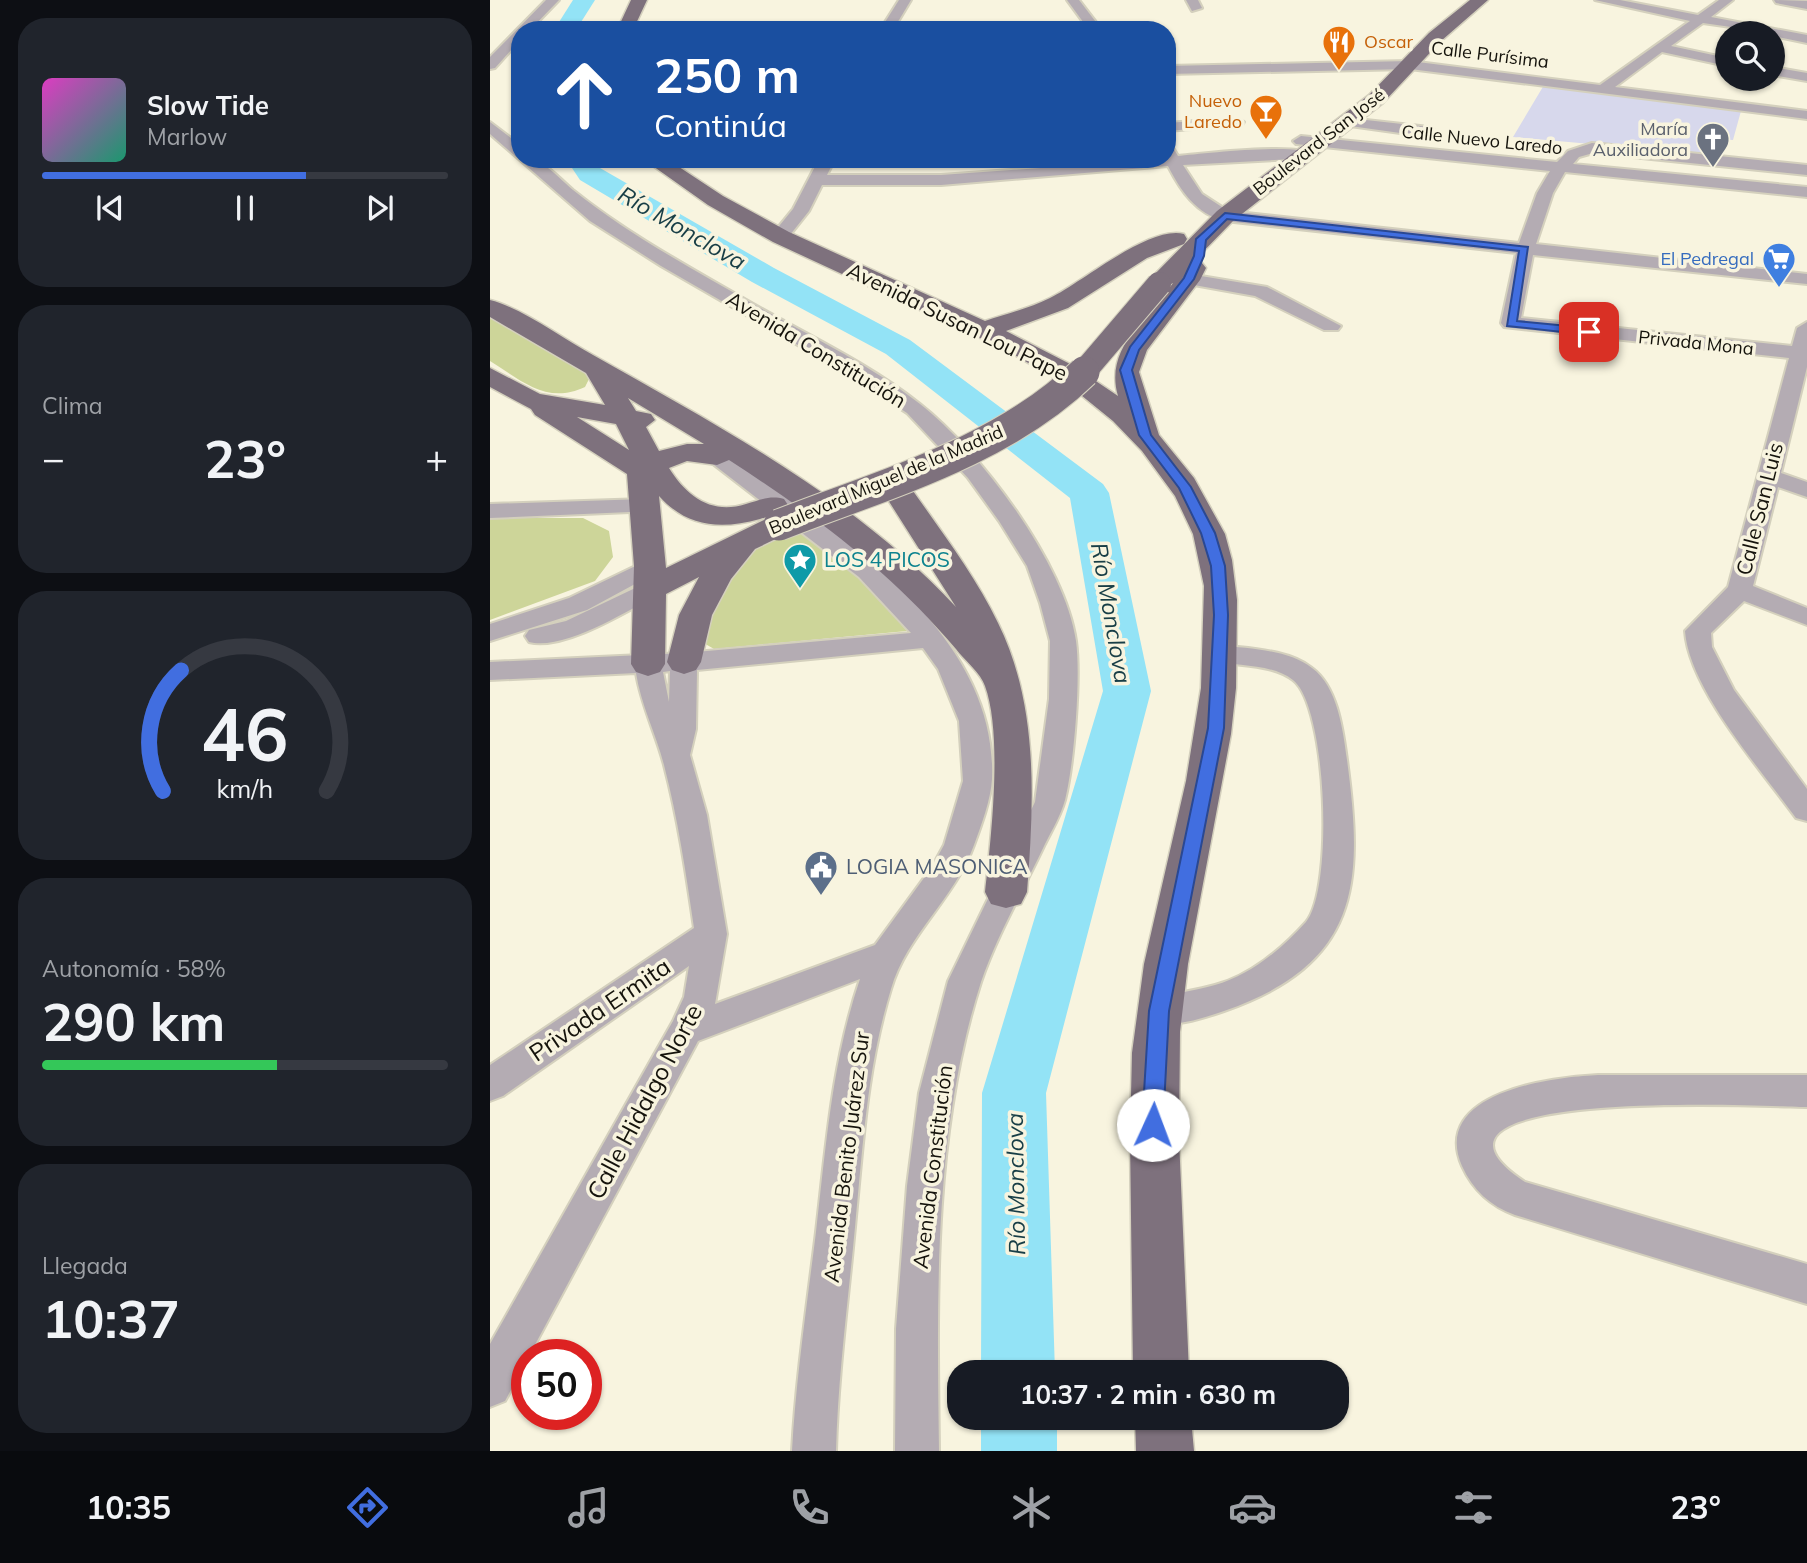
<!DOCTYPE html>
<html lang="es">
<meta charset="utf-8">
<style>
:root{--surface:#171b24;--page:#20242c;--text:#f1f3f6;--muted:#9ea1a6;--line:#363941;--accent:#416ee0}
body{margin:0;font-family:Mulish,sans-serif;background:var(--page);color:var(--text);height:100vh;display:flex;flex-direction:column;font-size:26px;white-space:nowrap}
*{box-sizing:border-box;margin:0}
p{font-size:23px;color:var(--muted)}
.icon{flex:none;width:38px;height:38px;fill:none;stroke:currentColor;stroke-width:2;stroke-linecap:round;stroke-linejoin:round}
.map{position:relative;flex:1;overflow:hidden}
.panel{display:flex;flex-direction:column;gap:18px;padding:18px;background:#0d0f14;width:490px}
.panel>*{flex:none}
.banner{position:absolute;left:21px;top:21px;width:665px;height:147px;border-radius:28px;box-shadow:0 2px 5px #0004;background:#1a4fa0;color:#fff;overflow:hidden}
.tools{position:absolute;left:1225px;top:21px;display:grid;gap:14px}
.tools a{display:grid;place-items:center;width:70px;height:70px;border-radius:50%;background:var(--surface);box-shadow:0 2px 5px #0004;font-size:35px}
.speed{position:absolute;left:21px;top:1339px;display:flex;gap:14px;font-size:35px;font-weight:700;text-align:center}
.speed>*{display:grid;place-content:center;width:91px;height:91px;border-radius:50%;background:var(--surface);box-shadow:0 2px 5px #0004;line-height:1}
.speed .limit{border:10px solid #d22;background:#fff;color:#111}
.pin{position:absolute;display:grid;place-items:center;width:60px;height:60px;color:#fff;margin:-30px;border-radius:14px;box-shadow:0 4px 10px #0006}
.me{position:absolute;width:77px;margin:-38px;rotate:2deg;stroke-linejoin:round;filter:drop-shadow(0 0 5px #0008)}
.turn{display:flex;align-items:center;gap:24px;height:147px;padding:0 28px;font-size:32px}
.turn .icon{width:91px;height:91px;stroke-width:2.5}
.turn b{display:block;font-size:49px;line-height:60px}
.big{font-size:52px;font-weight:700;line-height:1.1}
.panel .card{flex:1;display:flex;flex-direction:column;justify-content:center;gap:10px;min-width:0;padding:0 24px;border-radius:28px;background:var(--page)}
.panel .dial{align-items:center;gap:0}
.dial svg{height:182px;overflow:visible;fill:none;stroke:var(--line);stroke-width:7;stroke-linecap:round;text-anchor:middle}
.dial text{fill:var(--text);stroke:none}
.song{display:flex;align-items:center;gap:21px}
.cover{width:84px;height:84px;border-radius:10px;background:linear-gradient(135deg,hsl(310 70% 55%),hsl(160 70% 35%))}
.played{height:7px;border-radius:4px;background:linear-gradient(90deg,var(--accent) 65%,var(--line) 65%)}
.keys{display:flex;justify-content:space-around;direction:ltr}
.heat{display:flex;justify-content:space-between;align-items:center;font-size:38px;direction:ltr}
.charge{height:10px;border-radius:5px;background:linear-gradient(90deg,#34c759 58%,var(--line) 0)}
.trip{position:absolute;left:457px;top:1360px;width:402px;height:70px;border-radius:28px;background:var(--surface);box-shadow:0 2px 5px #0004;font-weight:700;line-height:70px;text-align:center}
.menu{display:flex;height:112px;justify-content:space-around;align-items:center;background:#090b0e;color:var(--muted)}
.menu .icon{width:49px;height:49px}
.menu .active{color:var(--accent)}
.menu b{font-size:32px;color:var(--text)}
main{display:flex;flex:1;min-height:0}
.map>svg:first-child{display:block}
</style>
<main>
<section class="panel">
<div class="card">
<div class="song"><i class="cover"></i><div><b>Slow Tide</b><p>Marlow</p></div></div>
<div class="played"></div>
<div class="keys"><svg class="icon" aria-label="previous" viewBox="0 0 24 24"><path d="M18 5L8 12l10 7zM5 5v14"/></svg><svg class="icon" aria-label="pause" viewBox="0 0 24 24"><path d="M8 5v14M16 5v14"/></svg><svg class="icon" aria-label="next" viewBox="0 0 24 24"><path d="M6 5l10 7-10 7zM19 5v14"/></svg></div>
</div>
<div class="card"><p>Clima</p>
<div class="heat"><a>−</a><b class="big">23°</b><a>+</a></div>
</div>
<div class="card dial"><svg viewBox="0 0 100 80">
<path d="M14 69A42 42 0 1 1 86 69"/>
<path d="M14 69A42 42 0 0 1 22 16" stroke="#416ee0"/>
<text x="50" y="56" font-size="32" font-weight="700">46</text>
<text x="50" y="72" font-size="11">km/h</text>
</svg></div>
<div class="card"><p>Autonomía · 58%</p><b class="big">290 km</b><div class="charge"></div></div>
<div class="card"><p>Llegada</p><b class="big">10:37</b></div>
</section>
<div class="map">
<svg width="1317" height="1451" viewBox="0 0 1317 1451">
<rect width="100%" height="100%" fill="#f8f4df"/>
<g fill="#cdd599">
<path d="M0,316L98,374L100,377L95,387C57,405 32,381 0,361Z"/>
<path d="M0,518H93L119,531L123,557L105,581L0,620Z"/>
<path d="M309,530L372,580L417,631L224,649L212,642L231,588L268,545Z"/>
</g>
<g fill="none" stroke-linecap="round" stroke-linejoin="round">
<g fill="#93e3f6" fill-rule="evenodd">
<path d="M83,0H105L86,30H64Z"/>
<path d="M76,159H103L110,168L284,268L420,340L613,484L619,493L661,691L556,1093L565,1372H491L492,1093L613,691L580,498L396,354L262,282L90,180Z"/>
<rect x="491" y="1418" width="76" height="33"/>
</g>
</g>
<path fill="#d7d8ec" d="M1054,85L1251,111L1243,140L1212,138V154L1023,137Z"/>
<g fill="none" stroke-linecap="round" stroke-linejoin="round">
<defs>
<g id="minor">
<path d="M56,0H69L40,30H30V40L5,68L0,69V57Z"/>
<path d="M409,0H421L403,30H390Z"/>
<path d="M577,0H589L612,30H599Z"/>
<path d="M696,0H708L712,8L702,11Z"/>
<path d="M1105,0H1130L1208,15L1229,0H1243L1221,17L1317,35V43L1283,36V33L1213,23L1181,46L1237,58V66L1172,52L1125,87L1317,111V119L920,69L677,74V66L920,61L1110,85L1200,21Z"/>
<path d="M1284,0L1317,1V9L1286,3Z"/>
<path d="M1283,67L1317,73V81L1283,75Z"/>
<path d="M747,118L754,122L752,125L677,131V123Z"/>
<path d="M858,118L939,127L947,132L939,137L853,125L851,122Z"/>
<path d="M0,122L30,145V159C55,159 64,174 83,190C139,235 203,269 265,305C320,336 381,365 430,404C490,451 575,564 586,641C591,678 584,764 575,800C571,815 562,830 555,844C534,889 507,935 491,982C443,1131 447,1297 449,1451H405L406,1329L417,1186L429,1093L458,981L545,802L559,699L560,641L550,603L537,566L509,521L478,478L417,413L358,374L171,266L100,221L0,134Z"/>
<path d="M811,136L1067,162L1078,151L1102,143L1317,165V175L1103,153L1089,157L1083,164L1317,187V197L1075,172L1063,193L1046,244L1317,274V284L1043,255L1031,318L1302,346L1307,328L1317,322V367L1291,473L1317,482V497L1288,487L1263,586L1317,608V625L1254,601L1221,633L1222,647L1244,690L1317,789V821L1306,818C1272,771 1199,689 1195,631L1238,587L1299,358L1014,327L1011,323L1026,253L735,221C706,214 691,191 678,166L451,185H332L319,211L296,240H284L281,236L303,209L329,159H345L337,175H451L677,159V144L682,146L688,156C711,154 811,142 824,155L821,158L693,165L712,194L738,211L1029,243L1047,193L1060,171L806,144L803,141Z"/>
<path d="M699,274L777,287L851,326L848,330H834L765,296L693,283L690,279Z"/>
<path d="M227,449L235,451C342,530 508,629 502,779C501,799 491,826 484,845C465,898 416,936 401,989C377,1067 373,1146 365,1227C358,1302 348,1376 346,1451H302C306,1378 317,1305 326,1232C336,1146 342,1062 370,979L208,1041L40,1354H37V1360L15,1401L0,1407V1344L183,1021L194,997L199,966L13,1096L0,1101V1065L204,928C196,873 188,819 174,765C166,734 151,705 146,673L0,680V662L194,653L421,633L369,577L219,461L216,456L219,451ZM433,648L448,669L469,721L473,781L454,845L442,867L385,945L225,1004L237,934L217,815L200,755L206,729L207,670ZM180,671L179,702L173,672Z"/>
<path d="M155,499L163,501L167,506L163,511L0,518V504Z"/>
<path d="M160,559L169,561L172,566L169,571L97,610L0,641V624L79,598Z"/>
<path d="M160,581L169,584L173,589L169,594C137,611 74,651 39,642L35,636L39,630L76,621Z"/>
<path d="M730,645C759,649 798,649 822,668C848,687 853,731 857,760C874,886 869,964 734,1011C711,1019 680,1029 657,1021L652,1011L657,1001C679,993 702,992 725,985C759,976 792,949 816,922C844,889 837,706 803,680C781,663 747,667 721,660L717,654L721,648Z"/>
<path d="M1108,1075H1317V1107C1288,1107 889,1085 1035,1182L1317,1264V1304L1025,1215C1000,1206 983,1190 972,1166C940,1092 1063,1077 1108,1075Z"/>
</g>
<g id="major">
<path d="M141,0H157L143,30H127Z"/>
<path d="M980,0H998L951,41L893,103L743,221L704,261L712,263L716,268L710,280L657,350L649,372L669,435L704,478L735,534L742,560L747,600L746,688L741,734L698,964L690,1032L689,1138L699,1372H643L640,1138L642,1053L654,964L696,781L711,688L714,586L703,534L685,496L652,451L623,421L586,391L516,350L283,242L218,205L153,159H177L233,196L299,232L495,321C516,314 540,308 560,298C593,282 659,225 694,234L697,239L694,244L657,258L578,308L516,331L582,365L628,396C614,348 657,320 683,283L669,291L660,289L657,284L660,279L727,211L879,95L939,33Z"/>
<path d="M0,300C32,308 73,339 103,355C230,427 366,499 466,607L386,481L390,475L401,472L412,475C444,522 483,571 508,623C549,706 544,802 537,892L531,904L516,908L501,904L495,892C501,839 513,735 495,686C491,673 474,660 466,649C399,570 325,516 239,460L227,465L197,461L179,468C197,497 222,515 256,504C270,500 280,495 294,499L298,505C292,514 280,516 270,519C230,530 197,527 169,496L176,568L278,518L289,516L300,518L304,525L300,532L265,549L241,579L222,615L211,662L206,670L194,674L182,670L177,662L189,615L209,577L176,594L175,664L170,672L158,676L146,672L141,664L144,566L137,474L45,415L41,409L0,387V368L50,394L115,405L96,373L0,317ZM138,398L214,444H197L169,451L156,427L165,420L161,414L146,411ZM87,417L126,424L139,450Z"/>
<path d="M645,1418H701L704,1451H646Z"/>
</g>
</defs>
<use href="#minor" stroke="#d4d0bd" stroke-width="4"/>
<use href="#major" stroke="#d4d0bd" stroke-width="3"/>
<use href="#minor" fill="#b4acb3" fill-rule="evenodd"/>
<use href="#major" fill="#7e717d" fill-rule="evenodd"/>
<defs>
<path id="major-bridge-far1" d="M593,373L669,284"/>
<path id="major-bridge" d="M289,525C394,484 512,452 594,372"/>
</defs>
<use href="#major-bridge-far1" stroke="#d4d0bd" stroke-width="26" stroke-linecap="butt"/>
<use href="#major-bridge" stroke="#d4d0bd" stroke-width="33" stroke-linecap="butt"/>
<use href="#major-bridge-far1" stroke="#7e717d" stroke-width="24"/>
<use href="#major-bridge" stroke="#7e717d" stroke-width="31"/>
</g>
<path fill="#416ee0" stroke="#2a4892" stroke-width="2" d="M735,213L1038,247L1027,321L1099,328L1105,332L1099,335L1017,326L1029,251L737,219L716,240L714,256L704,279L649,350L642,370L661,435L701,487L725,533L735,566L738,615L734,728L679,1011L673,1125L670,1131L663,1134L656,1131L652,1125L659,1011L718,728L724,615L721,566L711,533L689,488L649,435L630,370L640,347L694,278L704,256L706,239Z"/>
<defs>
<symbol id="restaurant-pin" viewBox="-11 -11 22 30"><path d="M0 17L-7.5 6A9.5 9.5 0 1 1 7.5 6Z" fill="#e8710a" stroke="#f8f4df"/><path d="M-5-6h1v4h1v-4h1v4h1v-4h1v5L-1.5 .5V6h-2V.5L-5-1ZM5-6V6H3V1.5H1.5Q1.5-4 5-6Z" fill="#fff"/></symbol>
<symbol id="bar-pin" viewBox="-11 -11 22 30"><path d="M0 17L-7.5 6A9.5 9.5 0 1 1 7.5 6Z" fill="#e8710a" stroke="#f8f4df"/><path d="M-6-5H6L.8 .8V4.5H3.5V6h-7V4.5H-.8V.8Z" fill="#fff"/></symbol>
<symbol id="church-pin" viewBox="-11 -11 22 30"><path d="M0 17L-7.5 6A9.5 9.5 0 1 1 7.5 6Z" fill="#6b7280" stroke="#f8f4df"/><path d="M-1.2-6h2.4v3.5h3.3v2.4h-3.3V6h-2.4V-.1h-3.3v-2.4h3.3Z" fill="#fff"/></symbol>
<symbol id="supermarket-pin" viewBox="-11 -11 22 30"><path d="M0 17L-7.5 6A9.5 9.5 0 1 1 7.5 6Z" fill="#3f7fe0" stroke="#f8f4df"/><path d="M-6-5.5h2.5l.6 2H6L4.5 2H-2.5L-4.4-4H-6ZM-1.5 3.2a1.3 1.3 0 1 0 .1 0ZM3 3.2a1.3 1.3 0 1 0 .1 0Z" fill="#fff"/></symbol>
<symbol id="sight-pin" viewBox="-11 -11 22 30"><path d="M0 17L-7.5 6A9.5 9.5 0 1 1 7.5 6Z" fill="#0f9aa8" stroke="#f8f4df"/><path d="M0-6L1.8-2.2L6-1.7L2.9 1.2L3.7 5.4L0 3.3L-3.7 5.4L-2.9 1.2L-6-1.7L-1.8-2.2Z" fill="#fff"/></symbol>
<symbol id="civic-pin" viewBox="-11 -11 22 30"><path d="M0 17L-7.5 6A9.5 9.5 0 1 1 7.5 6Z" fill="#5c6f8a" stroke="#f8f4df"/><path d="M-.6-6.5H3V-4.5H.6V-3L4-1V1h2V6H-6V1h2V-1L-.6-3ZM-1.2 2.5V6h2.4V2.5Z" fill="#fff"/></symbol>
</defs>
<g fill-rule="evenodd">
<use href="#restaurant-pin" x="830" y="23" width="38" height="52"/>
<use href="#bar-pin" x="757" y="92" width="38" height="52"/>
<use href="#church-pin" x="1204" y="120" width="38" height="52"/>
<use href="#supermarket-pin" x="1270" y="240" width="38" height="52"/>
<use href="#sight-pin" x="291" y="541" width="38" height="52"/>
<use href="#civic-pin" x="312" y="848" width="38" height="52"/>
</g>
<g text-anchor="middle" stroke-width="7" stroke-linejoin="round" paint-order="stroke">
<g font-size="18" fill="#c56008" stroke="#f8f4df" text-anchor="start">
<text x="874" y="48">Oscar</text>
<text x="752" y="107" text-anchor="end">Nuevo<tspan x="752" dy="21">Laredo</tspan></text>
</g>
<g font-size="18" fill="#15130c" stroke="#f8f4df">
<text transform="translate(1000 55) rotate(7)" y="6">Calle Purísima</text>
<text transform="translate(992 140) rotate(6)" y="6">Calle Nuevo Laredo</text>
<text transform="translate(829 142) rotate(-38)" y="6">Boulevard San José</text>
<text transform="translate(1206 343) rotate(6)" y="6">Privada Mona</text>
<text transform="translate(396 480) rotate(-23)" y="6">Boulevard Miguel de la Madrid</text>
</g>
<g font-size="18" fill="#5b616d" stroke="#f8f4df" text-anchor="end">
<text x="1198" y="135">María<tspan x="1198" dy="21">Auxiliadora</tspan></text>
</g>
<g font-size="18" fill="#366cbe" stroke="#f8f4df" text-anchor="end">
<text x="1264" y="265">El Pedregal</text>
</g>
<g font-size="21" fill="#15130c" stroke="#f8f4df">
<text transform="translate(467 322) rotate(26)" y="7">Avenida Susan Lou Pape</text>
<text transform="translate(326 350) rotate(31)" y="7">Avenida Constitución</text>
<text transform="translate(1270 509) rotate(-76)" y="7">Calle San Luis</text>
<text transform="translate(357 1157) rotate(-83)" y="7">Avenida Benito Juárez Sur</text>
<text transform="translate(443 1167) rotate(-83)" y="7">Avenida Constitución</text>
</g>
<g font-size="21" fill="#0d838f" stroke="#f8f4df" text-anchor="start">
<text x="334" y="567">LOS 4 PICOS</text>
</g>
<g font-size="21" fill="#4e5e75" stroke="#f8f4df" text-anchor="start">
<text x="356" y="874">LOGIA MASONICA</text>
</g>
<g font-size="23" font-style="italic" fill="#183e46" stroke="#f8f4df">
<text transform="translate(192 228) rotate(30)" y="8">Río Monclova</text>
<text transform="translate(621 613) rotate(80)" y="8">Río Monclova</text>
<text transform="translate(526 1184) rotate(-91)" y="8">Río Monclova</text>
</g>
<g font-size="24" fill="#15130c" stroke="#f8f4df">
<text transform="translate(110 1010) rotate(-34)" y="8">Privada Ermita</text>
<text transform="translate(155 1102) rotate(-62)" y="8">Calle Hidalgo Norte</text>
</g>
</g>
</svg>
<div class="tools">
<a><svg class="icon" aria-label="search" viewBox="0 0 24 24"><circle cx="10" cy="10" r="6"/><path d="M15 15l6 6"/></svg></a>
</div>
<div class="speed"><div class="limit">50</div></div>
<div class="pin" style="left:1099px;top:332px;background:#d93025"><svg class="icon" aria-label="arrive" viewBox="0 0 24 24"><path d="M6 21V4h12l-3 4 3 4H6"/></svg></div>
<svg class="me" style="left:663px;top:1125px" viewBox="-20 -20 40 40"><circle r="19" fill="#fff"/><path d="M0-13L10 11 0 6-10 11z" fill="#416ee0"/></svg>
<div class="trip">10:37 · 2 min · 630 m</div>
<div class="banner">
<div class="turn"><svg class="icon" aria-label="ahead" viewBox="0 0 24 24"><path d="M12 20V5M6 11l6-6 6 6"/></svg><div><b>250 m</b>Continúa</div></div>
</div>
</div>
</main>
<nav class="menu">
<b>10:35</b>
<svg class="icon active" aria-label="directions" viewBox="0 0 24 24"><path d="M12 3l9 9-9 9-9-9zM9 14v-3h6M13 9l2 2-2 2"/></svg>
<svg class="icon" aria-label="music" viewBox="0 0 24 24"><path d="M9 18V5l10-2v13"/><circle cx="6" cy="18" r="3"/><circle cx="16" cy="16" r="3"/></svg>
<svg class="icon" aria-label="phone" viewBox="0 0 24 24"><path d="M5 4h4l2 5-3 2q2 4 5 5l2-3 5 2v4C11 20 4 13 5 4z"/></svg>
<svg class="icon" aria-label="climate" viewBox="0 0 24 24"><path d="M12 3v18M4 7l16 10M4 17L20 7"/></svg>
<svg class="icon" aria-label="car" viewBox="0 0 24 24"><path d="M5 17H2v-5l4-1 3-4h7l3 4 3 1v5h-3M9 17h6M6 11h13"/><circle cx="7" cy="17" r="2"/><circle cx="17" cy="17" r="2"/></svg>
<svg class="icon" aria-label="filters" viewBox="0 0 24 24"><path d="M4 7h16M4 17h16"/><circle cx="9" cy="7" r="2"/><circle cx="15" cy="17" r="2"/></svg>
<b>23°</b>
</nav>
